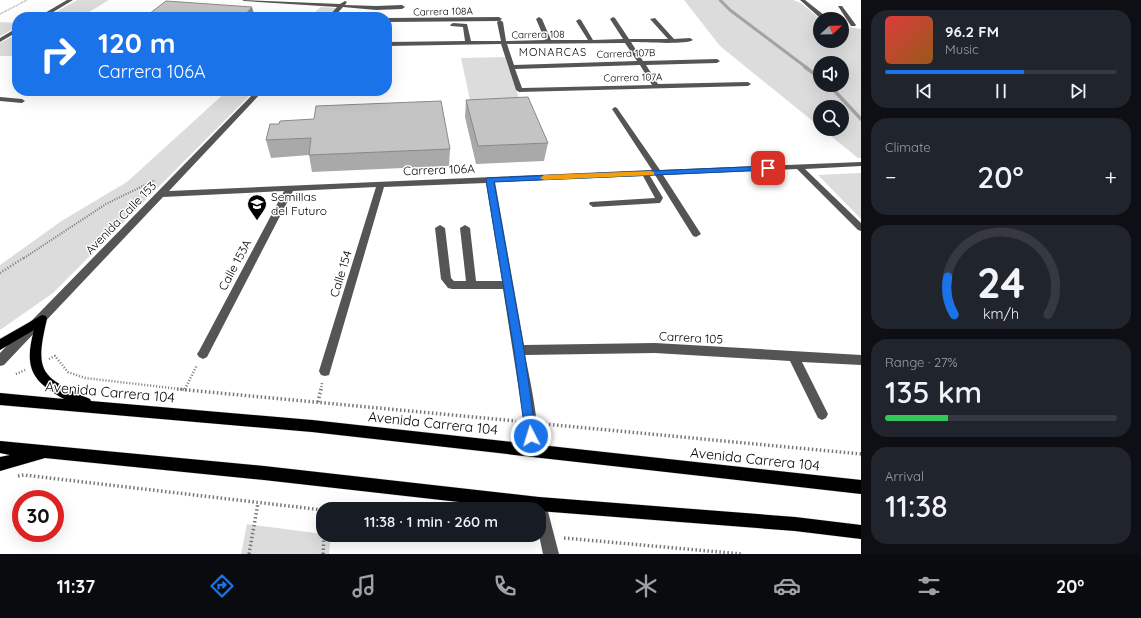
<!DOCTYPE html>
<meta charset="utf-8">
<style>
:root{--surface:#171b24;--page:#20242c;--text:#f1f3f6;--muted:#9ea1a6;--line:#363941;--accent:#1a73e8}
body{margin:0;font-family:Quicksand,sans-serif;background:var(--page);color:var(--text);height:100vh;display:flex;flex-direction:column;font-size:15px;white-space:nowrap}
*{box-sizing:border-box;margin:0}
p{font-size:13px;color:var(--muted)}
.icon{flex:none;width:22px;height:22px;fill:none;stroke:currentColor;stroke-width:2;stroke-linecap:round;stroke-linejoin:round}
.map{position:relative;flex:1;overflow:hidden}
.sheet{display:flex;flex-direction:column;gap:10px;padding:10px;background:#0d0f14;width:280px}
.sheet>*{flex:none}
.top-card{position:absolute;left:12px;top:12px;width:380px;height:84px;border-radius:16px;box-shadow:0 4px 16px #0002;background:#1a73e8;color:#fff;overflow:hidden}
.needle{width:26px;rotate:68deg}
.tools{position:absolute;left:813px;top:12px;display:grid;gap:8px}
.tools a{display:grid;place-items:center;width:36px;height:36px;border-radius:50%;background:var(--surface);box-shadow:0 4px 16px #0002;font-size:20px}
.speed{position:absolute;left:12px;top:490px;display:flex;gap:8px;font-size:20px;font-weight:700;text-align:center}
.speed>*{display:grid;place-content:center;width:52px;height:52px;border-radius:50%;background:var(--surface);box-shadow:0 4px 16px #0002;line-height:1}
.speed .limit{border:6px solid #d22;background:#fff;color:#111}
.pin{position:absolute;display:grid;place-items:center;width:34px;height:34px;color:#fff;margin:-17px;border-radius:8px;box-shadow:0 2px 6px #0006}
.me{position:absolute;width:44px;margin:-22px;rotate:355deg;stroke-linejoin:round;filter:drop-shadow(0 0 3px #0008)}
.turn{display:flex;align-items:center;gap:14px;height:84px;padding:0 20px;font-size:18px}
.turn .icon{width:52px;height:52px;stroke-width:2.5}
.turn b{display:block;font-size:28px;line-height:34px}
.big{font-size:30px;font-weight:600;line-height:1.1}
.sheet .card{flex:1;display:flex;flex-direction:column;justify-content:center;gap:6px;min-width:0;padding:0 14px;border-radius:16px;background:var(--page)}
.sheet .dial{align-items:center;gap:0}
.dial svg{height:104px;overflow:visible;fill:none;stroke:var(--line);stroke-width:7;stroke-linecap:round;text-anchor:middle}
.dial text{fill:var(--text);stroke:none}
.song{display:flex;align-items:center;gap:12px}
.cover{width:48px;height:48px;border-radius:6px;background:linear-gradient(135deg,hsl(0 70% 55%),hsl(30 70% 35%))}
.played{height:4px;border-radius:2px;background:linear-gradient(90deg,var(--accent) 60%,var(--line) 60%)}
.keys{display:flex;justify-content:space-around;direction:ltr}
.heat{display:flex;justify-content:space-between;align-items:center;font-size:22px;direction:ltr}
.charge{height:6px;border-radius:3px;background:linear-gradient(90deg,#34c759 27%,var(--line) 0)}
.trip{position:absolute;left:316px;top:502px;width:230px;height:40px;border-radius:16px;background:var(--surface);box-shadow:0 4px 16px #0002;font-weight:600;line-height:40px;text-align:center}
.dock{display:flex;height:64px;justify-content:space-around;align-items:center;background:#090b0e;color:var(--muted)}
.dock .icon{width:28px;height:28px}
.dock .active{color:var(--accent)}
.dock b{font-size:18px;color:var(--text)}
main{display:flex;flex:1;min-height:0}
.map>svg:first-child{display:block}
</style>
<main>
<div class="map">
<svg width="861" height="554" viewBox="0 0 861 554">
<rect width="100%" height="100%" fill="#fff"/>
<g fill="#dcdcdc" fill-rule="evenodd">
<path d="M77,0H109L81,17H47Z"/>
<path d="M684,0H793L801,3L820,19V41H842V26L861,29V158H858L822,129H842V107H820V127L720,46ZM820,63H842V85H820Z"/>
<path d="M321,7L338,8L329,17H309Z"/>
<path d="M0,22L17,23V27L0,36Z"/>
<path d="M17,34V56H0V43Z"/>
<path d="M505,57L521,104L471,105L461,58Z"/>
<path d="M227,91H254L53,293L0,330V265L63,220L127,182Z"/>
<path d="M861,173V219L818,175Z"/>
<path d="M247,524L331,535L329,554H241Z"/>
</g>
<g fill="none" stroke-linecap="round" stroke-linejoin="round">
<path stroke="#a3a3a3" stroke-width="3" d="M720,0L730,10L807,68"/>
<g stroke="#a3a3a3" stroke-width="3.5">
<path d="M805,67L820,78"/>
<path d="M829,85L861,119"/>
</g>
<defs>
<g id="major">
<path d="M42,315L46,316L47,319C34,373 41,377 90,399L91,401L312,420L861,480V494L312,432L0,405V393L64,399C31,381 24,367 34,330L0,350V339Z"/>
<path d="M0,441L264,466L539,497L795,517L861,525V539L795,531L539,511V509H521L264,480L45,458L0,471V457L10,455L0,453Z"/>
</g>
</defs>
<use href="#major" stroke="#dbdbdb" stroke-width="1"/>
<path stroke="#777" stroke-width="1.5" stroke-dasharray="0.5 1" stroke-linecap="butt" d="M0,14L27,0"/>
<path stroke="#777" stroke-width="2" stroke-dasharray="1 1.5" stroke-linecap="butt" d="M24,258L106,204L155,180"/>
<g stroke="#777" stroke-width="2.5" stroke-dasharray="1 2" stroke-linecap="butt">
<path d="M0,273L25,257"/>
<path d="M49,359L55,356L68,372L85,378L188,390"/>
<path d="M16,374L25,370"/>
<path d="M185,389L197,365"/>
<path d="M321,390L322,383"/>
</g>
<g stroke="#777" stroke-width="3.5" stroke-dasharray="1.5 2.5" stroke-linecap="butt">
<path d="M177,389L516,421"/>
<path d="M318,402L321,389"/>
<path d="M545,424L861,454"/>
<path d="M18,476L24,475L323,510"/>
<path d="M564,538L742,554"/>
<path d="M249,554L258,503"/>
<path d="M323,554L324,535"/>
</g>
<g fill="#555" fill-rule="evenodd">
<path d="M67,0H73L45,17H38Z"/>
<path d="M242,0L340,4L345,1L347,2L345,5L376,6L402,5L405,7L402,9L376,10L343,7L334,17H328L337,7L244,1Z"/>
<path d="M800,0H805L829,19H822L819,17Z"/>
<path d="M838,6H842L856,25L855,26H851Z"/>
<path d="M539,17L542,19L551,40H588L576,21L579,19L581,20L593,40L623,39L610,19L613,17L615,18L629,39H668L650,19L655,18L674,39L690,38L693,40C686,45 643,42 631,42L643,61L717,59L720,61L717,63L646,65L658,84L748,82L751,84L748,86L519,92L516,90L501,44L387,46V42L465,41L463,27L451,26L450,25L453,23L467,24L471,41H501L497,22L500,20L503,22L506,41L545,40L536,19ZM625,43L637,61L514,65L507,44ZM640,65L652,85L522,88L515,69Z"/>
<path d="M387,18L499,17L502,19L499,21L387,22Z"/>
<path d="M17,28V32L0,42V38Z"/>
<path d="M256,91H263L169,191L652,170L612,109L615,107L617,108L660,170L861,162V166L805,169L861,223V231L858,230L797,169L663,175L701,234L696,237L693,236L655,175L650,176L663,198L660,203L593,207L589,204L590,202L655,198L643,176L495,182L524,345L655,343L861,355V365L802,362L828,414L826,418L822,420L818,418L790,361L655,353L525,355C529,375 543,438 536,455L531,457L526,455L524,450V422L503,289H452L448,288L441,279L435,228L440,225L445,228L451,278L454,281H466L460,228L465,225L470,228L476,281H502L486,183L384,187L329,375L325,376L321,375L319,371L376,187L293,191L207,357L203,359L199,357L197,354L199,351L284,191L163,197L4,365L0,366V353Z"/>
<path d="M0,97L22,99L25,101L22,103L0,101Z"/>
<path d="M539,497L544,499L546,504L559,554H543L539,535V509H533L532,504L534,499Z"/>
</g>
<use href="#major" fill="#000" fill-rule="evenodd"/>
</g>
<g fill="#a9a9a9">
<path d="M466,100L548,143L544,161L476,164L465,117Z"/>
<path d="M270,124L450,149L449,166L312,172L309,155L271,158L266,140Z"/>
</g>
<path fill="#898989" d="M252,7L255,17H243Z"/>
<g fill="#c4c4c4" stroke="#898989">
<path d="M166,1L252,7L243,17H134L135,16L145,17Z"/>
<path d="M528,97L548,143L478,146L466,100Z"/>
<path d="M441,101L450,149L309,155L311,138L266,140L270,124H279L280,121L314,119L316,106Z"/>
</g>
<path fill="#1a73e8" stroke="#114b97" d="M768,166L770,167V170L494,182L524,350L536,436L535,440L531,442L526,440L514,350L486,180L487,178Z"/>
<path fill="#f59e0b" d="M651,171L654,172V175L544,180L540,178L544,175Z"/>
<defs>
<symbol id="school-pin" viewBox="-11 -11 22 30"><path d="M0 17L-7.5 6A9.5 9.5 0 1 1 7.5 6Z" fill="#000" stroke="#fff"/><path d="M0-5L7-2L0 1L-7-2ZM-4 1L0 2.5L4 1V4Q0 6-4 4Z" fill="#fff"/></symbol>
</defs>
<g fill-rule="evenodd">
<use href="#school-pin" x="246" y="193" width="22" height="30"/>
</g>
<g text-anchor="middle" stroke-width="3" stroke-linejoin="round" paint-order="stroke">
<g font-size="10" fill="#000" stroke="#fff">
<text transform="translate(443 11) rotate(-1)" y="4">Carrera 108A</text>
<text transform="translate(538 34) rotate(-1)" y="4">Carrera 108</text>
<text transform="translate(626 53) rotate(-2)" y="4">Carrera 107B</text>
<text transform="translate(633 77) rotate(-1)" y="4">Carrera 107A</text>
</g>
<g font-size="11" letter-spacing="1" fill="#000" stroke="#fff">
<text x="553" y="56">MONARCAS</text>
</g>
<g font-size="12" fill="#000" stroke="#fff">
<text transform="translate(439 170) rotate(-2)" y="4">Carrera 106A</text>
<text transform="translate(121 218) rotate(-46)" y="4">Avenida Calle 153</text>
<text transform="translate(235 265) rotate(-62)" y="4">Calle 153A</text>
<text transform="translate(341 274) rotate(-73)" y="4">Calle 154</text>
<text transform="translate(691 338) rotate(3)" y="4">Carrera 105</text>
</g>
<g font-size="12" fill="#000" stroke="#fff" text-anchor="start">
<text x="271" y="201">Semillas<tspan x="271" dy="14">del Futuro</tspan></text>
</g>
<g font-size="14" fill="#000" stroke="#fff">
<text transform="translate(110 392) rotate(5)" y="5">Avenida Carrera 104</text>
<text transform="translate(433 423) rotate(6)" y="5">Avenida Carrera 104</text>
<text transform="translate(755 459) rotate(6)" y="5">Avenida Carrera 104</text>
</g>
</g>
</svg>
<div class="tools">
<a><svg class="needle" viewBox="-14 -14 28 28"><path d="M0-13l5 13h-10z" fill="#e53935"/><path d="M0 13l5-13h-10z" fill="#9ea1a6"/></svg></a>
<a><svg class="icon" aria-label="sound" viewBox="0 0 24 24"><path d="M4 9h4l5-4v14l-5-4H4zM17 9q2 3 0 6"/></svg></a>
<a><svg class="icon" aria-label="search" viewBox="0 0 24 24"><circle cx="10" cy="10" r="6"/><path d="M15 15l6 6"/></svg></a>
</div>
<div class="speed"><div class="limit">30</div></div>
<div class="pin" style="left:768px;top:168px;background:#d93025"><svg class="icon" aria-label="arrive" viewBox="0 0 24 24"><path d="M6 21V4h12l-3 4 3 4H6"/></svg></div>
<svg class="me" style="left:531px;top:436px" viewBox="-20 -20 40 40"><circle r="17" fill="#1a73e8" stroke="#fff" stroke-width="3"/><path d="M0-11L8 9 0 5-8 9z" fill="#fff"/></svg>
<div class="trip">11:38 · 1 min · 260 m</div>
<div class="top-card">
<div class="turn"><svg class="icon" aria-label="right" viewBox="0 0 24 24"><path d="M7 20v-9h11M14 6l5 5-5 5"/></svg><div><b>120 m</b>Carrera 106A</div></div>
</div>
</div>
<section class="sheet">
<div class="card">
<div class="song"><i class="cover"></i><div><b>96.2 FM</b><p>Music</p></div></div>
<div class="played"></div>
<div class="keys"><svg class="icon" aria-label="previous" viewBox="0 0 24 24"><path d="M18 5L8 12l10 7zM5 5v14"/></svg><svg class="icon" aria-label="pause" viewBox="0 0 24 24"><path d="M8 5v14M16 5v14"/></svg><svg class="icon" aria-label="next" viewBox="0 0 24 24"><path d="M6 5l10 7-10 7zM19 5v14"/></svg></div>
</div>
<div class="card"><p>Climate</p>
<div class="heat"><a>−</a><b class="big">20°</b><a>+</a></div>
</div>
<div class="card dial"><svg viewBox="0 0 100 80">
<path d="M14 69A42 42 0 1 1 86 69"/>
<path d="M14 69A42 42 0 0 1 9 40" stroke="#1a73e8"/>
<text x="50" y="56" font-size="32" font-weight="700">24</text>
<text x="50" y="72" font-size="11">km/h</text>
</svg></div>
<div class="card"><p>Range · 27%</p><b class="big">135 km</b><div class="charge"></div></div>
<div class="card"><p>Arrival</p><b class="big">11:38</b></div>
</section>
</main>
<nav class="dock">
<b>11:37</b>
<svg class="icon active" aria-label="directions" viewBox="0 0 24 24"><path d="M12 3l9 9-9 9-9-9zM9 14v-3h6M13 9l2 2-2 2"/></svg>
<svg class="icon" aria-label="music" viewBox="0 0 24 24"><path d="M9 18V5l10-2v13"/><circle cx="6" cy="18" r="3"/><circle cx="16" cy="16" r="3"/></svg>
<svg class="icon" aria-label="phone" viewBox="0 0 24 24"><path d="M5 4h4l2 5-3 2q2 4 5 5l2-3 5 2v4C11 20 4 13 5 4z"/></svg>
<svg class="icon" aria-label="climate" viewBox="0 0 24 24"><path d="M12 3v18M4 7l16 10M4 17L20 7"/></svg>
<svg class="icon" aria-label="car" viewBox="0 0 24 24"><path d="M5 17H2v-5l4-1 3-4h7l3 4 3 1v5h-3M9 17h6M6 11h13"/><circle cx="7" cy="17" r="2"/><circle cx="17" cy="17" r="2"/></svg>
<svg class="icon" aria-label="filters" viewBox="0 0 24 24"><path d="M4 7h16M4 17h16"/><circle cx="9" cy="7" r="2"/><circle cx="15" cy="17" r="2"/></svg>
<b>20°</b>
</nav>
